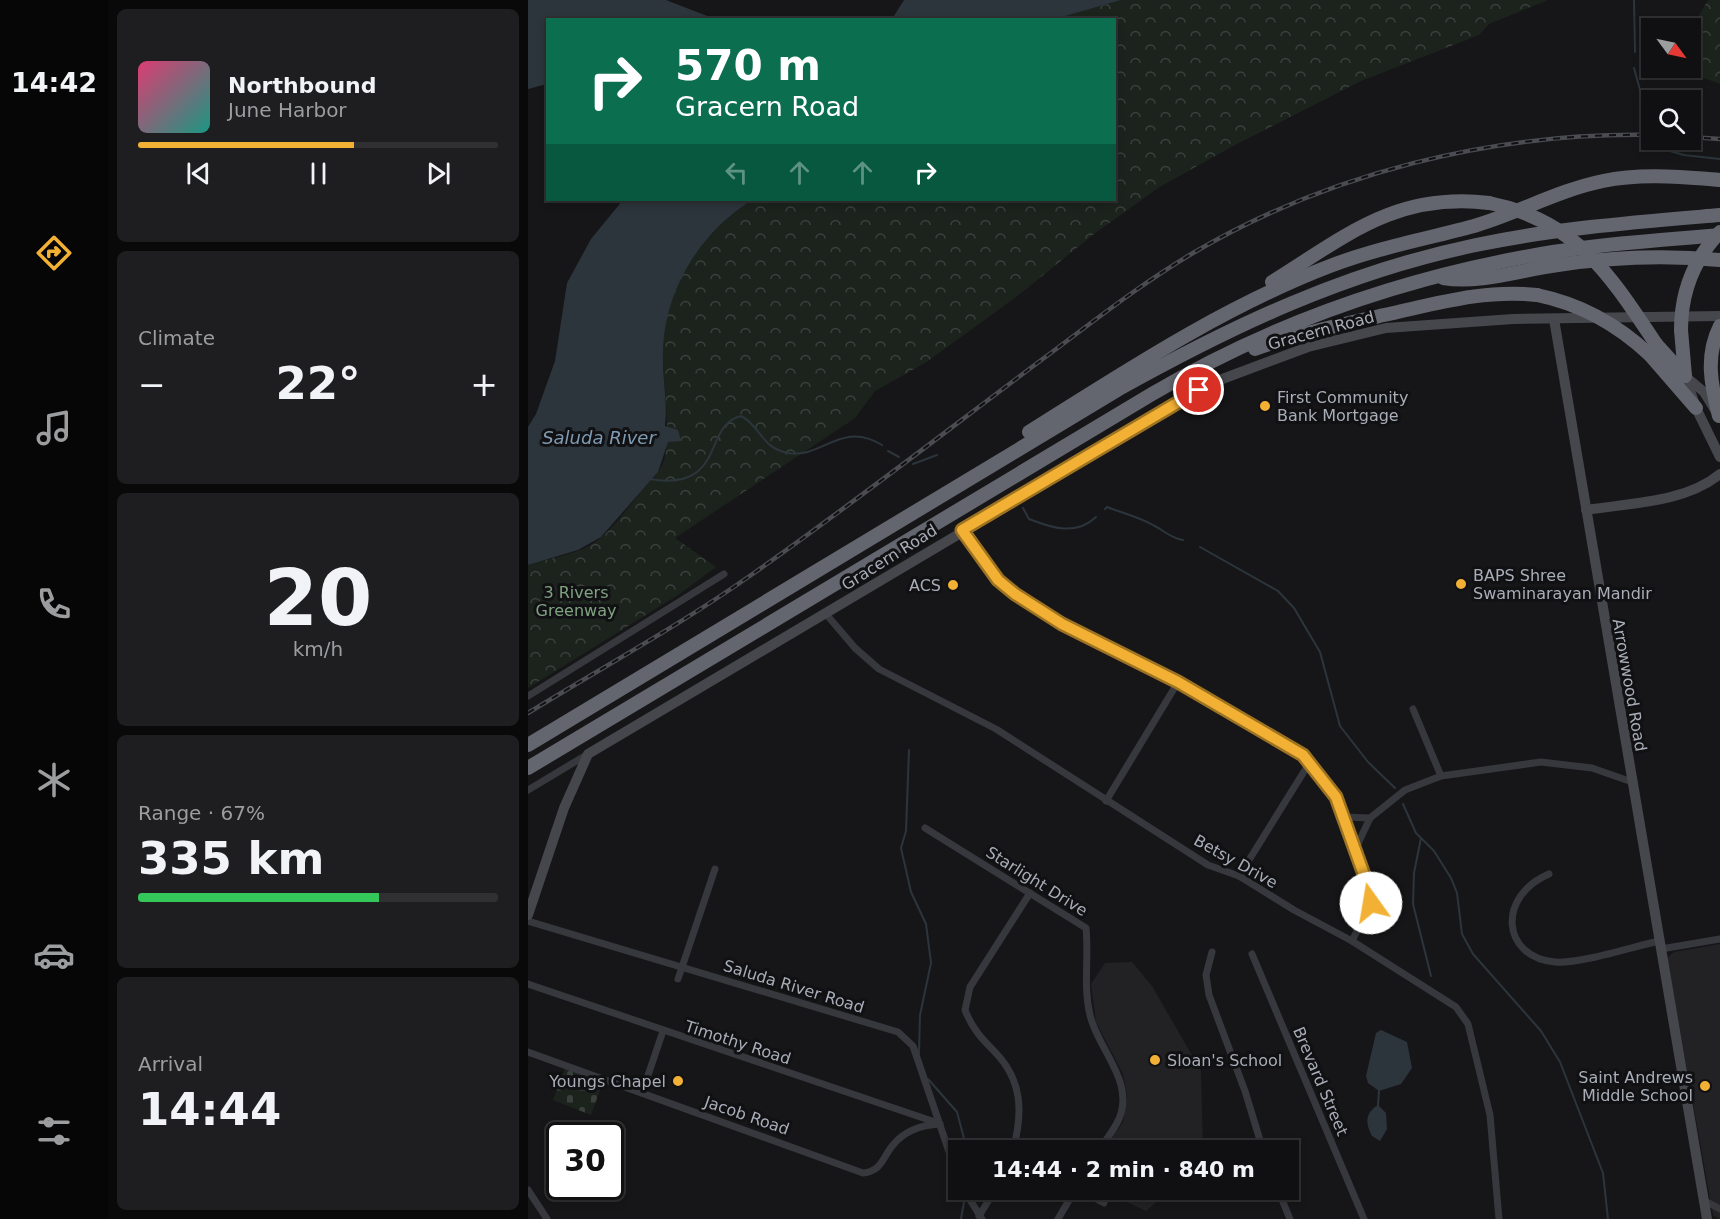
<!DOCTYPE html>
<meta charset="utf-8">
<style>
:root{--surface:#101012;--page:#1e1e20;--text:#f1f3f6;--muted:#9c9d9f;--line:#303032;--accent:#f2b134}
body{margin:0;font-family:"DejaVu Sans",sans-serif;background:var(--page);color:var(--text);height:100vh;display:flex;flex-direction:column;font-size:22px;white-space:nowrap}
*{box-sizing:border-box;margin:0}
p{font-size:20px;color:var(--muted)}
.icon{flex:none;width:33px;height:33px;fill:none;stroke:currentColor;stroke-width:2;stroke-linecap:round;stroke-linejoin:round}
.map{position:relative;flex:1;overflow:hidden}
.side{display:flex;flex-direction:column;gap:9px;padding:9px;background:#09090a;width:420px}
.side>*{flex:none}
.guide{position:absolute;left:18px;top:18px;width:570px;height:183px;border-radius:0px;box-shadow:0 3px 9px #0003,0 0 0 2px var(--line);background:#0b6e4f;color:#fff;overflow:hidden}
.needle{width:39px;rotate:123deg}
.buttons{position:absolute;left:1113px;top:18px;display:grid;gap:12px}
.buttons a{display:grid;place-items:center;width:60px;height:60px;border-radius:0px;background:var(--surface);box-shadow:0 3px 9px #0003,0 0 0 2px var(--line);font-size:30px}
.speed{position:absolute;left:18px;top:1122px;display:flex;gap:12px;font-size:30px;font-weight:700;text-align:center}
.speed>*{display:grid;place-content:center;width:78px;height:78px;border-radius:50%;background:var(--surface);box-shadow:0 3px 9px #0003,0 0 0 2px var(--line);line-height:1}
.speed .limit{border:3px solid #111;border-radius:9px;background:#fff;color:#111}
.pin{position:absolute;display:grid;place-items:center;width:51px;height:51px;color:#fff;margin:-26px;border:3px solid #fff;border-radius:50%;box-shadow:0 2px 6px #0007}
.me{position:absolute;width:66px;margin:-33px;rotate:347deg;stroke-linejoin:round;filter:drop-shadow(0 0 4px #0008)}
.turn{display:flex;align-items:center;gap:21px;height:126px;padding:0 30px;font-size:27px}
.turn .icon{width:78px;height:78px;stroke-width:2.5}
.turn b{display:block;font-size:42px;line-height:51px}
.lanes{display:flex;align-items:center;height:57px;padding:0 30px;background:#0003;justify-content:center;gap:30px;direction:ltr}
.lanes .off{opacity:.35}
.big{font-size:45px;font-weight:600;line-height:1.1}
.side .card{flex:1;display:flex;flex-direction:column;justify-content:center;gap:9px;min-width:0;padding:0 21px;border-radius:9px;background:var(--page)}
.side .dial{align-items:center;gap:0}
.dial b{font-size:78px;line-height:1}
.song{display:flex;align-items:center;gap:18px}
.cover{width:72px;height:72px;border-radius:9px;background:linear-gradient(135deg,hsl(340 70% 55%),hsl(170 70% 35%))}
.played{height:6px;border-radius:3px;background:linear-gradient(90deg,var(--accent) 60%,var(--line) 60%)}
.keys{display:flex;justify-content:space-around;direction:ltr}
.heat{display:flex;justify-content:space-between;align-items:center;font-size:33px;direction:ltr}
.charge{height:9px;border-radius:4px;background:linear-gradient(90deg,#34c759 67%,var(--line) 0)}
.trip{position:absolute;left:420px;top:1140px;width:351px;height:60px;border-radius:0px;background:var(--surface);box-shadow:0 3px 9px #0003,0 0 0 2px var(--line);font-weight:600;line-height:60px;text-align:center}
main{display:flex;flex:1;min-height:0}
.tab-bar{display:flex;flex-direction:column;width:108px;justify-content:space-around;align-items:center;background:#060607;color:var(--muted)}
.tab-bar .icon{width:42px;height:42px}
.tab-bar .current{color:var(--accent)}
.tab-bar b{font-size:27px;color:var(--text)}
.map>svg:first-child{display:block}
</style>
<main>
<nav class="tab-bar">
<b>14:42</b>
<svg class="icon current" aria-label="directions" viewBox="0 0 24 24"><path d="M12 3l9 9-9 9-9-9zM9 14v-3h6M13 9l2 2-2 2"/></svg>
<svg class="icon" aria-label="music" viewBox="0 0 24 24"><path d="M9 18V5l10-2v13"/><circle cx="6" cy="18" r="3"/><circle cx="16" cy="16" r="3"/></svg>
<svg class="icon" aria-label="phone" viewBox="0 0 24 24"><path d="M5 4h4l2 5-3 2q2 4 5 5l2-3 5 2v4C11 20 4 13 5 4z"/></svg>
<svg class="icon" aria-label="climate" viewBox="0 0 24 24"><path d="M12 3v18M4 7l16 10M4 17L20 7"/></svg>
<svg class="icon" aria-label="car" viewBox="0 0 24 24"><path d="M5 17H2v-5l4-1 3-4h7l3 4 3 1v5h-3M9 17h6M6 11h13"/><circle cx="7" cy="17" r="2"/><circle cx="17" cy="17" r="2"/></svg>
<svg class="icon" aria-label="filters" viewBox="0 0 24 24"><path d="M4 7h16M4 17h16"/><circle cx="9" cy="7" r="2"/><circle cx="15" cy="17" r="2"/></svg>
</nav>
<section class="side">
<div class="card">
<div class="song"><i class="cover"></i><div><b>Northbound</b><p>June Harbor</p></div></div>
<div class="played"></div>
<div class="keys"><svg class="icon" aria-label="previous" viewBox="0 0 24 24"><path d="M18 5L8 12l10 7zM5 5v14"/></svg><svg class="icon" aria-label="pause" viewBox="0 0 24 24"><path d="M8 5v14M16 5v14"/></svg><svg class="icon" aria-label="next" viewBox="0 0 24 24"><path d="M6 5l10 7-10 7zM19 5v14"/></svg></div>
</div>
<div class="card"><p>Climate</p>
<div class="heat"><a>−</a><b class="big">22°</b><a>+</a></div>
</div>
<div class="card dial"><b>20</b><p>km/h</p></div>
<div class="card"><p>Range · 67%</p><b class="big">335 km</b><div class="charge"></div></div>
<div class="card"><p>Arrival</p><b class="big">14:44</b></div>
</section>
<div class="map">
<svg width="1192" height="1219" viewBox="0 0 1192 1219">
<defs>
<pattern id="forest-crowns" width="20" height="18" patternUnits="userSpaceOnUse" patternTransform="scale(1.5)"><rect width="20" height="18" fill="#1c231d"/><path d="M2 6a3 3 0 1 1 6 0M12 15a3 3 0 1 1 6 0" fill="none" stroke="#3a403c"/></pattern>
<pattern id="cemetery-stones" width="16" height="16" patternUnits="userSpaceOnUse" patternTransform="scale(1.5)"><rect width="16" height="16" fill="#1c231d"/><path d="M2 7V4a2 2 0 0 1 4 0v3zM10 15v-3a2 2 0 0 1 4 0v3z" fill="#3a403c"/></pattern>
</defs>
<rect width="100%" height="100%" fill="#161618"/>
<g fill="#222225">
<path d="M1192,944V1219H1191L1185,1215L1139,958L1146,952Z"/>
<path d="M604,962L624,986L673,1071L675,1150H576L595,1122L599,1096L595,1074L568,1022L563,984L577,963Z"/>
<path d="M572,1190H642L618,1211Z"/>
</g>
<g fill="url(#forest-crowns)">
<path d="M593,0H1020L961,24L951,35L833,81L705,146L630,188L566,234L492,294L397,363L347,391L327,418L147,538L188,567L150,595L0,688V565C17,560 46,554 61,546C82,534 97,511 112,493C120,483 132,474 136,460C143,436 136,386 135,360C131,295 172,234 224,200H586V20L527,19Z"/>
<path d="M1180,0H1192V84L1149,68H1162L1163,29Z"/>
</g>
<path fill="url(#cemetery-stones)" d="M38,1066L76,1079L63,1115L25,1100Z"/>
<g fill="#2c353c">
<path d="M0,0H138L187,19L20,20L19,84L0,89Z"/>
<path d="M376,0H593L527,19H364Z"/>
<path d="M95,200H224C172,233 136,290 135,353C134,377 140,402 137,426L150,430L153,441L140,442L130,472L73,537L50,550L0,565V427L8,414L27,361L39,283L63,239Z"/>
<path d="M853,1030L879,1042L884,1068L873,1084L851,1091L840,1083L838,1076L848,1033Z"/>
<path d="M850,1105L858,1113L859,1129L852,1141L844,1136C837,1123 837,1113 850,1105Z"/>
</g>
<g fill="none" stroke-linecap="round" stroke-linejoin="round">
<g stroke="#2c353c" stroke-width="2">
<path d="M1106,0L1107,52"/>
<path d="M1106,68L1120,119"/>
<path d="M1117,144L1156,155L1192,159"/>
<path d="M360,451L371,457"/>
<path d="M385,464L409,455"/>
<path d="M121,479C199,492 174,425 213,416C233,426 233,448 260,453C294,459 313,420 354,445"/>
<path d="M495,508L501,519C524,528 548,536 568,517"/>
<path d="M577,509L579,507C594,513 611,517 625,525C637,531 642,538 655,540"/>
<path d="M672,547L750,591L766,608L792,652L812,726L840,762L867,788"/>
<path d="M381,750L378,831L373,848L383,892L398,924L403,963L392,1015L391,1054"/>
<path d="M875,804L888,833L906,851L923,878L929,893L934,934L945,954L1013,1031L1032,1062L1075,1173L1080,1219"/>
<path d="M893,838L886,873L885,904L903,976"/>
<path d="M400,1079L429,1112L439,1150"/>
<path d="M850,1105L851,1091"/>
<path d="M433,1219L436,1202"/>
</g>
<g stroke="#37383d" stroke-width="7">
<path d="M434,530L470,580L487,594L534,624L650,682L775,755L808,797L839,883L843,903L824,941"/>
<path d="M298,614L327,648L351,669L468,729L680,865L711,876L766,910L824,941L928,1007L940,1024L962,1115L971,1219"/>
<path d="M0,696L196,574"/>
<path d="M885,709L913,776"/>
<path d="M0,790L60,754"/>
<path d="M578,801L650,682"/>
<path d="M817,817L842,818"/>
<path d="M397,828L558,928C561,958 555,986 562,1015C570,1050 607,1081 591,1119C586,1130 578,1140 571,1150"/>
<path d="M827,850L842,818L877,790L913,776L1013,762L1064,768L1104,782"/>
<path d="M1021,874C969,896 973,957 1027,962C1052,964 1104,947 1131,941"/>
<path d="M711,876L782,762"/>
<path d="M0,921L370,1032L385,1046L430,1178"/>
<path d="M1133,949L1192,939"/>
<path d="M684,952L678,975L681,995L717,1091L735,1150"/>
<path d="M724,954L836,1219"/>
<path d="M150,979L187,869"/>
<path d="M0,984L407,1122"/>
<path d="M0,1052L335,1173C354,1171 354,1158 365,1145C377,1130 394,1125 412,1124"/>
<path d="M114,1093L135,1031"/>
<path d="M485,1150C495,1113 495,1080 466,1051C453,1038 444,1028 437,1010L442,987L502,893"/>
<path d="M0,1190L19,1219"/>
<path d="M436,1190L454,1219"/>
<path d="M551,1190L576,1203"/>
<path d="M750,1190L762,1219"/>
<path d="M1177,1201L1192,1209"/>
<path d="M451,1216L467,1190"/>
<path d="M530,1219L547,1190"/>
</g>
<g stroke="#45474d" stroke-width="10">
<path d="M1026,319L1179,1219"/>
<path d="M1157,376L1168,408L1192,457"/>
<path d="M1158,377L1176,392L1187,410"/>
<path d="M1058,510C1101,503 1157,503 1192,474"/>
<path d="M0,915L36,808L60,754L689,381L780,347L858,328L985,319L1192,316"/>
</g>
<g stroke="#63666e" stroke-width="14">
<path d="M915,278C953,284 992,270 1030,265C1084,257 1137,255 1192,260"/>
<path d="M744,282C818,236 868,192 961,203"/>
<path d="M1153,330L1157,376"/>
<path d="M1128,344L1157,376"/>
<path d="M727,349C769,334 812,325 856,315C907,304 956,289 1009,295"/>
<path d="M1122,355L1168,408"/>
<path d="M1191,416C1183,385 1177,356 1192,326"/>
<path d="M501,432C598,371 695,307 802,266C849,248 898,239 946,226C990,213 1031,190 1075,181C1113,173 1153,177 1192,180"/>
<path d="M0,745L591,389C706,325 818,272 948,245C1029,228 1110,222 1192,215"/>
<path d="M0,768L624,394C748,321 883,275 1025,252C1080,243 1136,240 1192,235"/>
</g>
<defs>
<g id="rail">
<path d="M1162,137L1192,139"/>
<path d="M0,713C75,667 154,624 226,573C323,505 417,432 512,361C562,324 611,285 665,253C801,173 966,132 1124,135"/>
</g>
</defs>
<use href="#rail" stroke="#4a4c52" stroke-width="4.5"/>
<use href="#rail" stroke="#111113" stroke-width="2" stroke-dasharray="7" stroke-linecap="butt"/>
<g stroke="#63666e" stroke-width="14">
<path d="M961,203C1048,220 1082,275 1128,344"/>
<path d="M1009,295C1053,304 1089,324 1122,355"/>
<path d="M1153,330C1153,293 1166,259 1192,232"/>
</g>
</g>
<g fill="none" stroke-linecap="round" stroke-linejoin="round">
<defs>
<path id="route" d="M671,390L434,530L470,580L487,594L534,624L650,682L775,755L808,797L839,883L843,903"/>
</defs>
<use href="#route" stroke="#9d7322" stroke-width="15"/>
<use href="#route" stroke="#f2b134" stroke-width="10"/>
</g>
<g fill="#f2b134" stroke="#111113" stroke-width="2">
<circle cx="737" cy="406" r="6"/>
<circle cx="933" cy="584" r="6"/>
<circle cx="425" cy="585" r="6"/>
<circle cx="627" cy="1060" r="6"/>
<circle cx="150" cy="1081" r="6"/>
<circle cx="1177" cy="1086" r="6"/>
</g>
<g text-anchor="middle" stroke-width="6" stroke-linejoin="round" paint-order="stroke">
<g font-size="16" fill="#a8adb8" stroke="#111113">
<text transform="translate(793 330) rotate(-15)" y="6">Gracern Road</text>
<text transform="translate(361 557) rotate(-32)" y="6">Gracern Road</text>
<text transform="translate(1102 685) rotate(80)" y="6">Arrowwood Road</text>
<text transform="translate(708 861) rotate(29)" y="6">Betsy Drive</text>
<text transform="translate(509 881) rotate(32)" y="6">Starlight Drive</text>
<text transform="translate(266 986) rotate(17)" y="6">Saluda River Road</text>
<text transform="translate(210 1042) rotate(18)" y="6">Timothy Road</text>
<text transform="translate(793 1081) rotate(67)" y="6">Brevard Street</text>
<text transform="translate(219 1115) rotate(19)" y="6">Jacob Road</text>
</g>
<g font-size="16" fill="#a8adb8" stroke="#111113" text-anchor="start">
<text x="749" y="403">First Community<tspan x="749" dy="18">Bank Mortgage</tspan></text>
<text x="945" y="581">BAPS Shree<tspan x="945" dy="18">Swaminarayan Mandir</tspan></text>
<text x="413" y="591" text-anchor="end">ACS</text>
<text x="639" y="1066">Sloan's School</text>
<text x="1165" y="1083" text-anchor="end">Saint Andrews<tspan x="1165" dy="18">Middle School</tspan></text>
<text x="138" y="1087" text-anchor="end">Youngs Chapel</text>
</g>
<g font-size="16" fill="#7fa381" stroke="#111113">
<text x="48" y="598">3 Rivers<tspan x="48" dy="18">Greenway</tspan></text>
</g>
<g font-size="18" font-style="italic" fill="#7f9bb3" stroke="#111113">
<text x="71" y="444">Saluda River</text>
</g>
</g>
</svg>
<div class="buttons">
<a><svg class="needle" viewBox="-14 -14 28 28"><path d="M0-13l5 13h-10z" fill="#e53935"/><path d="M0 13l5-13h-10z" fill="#9c9d9f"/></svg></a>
<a><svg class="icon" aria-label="search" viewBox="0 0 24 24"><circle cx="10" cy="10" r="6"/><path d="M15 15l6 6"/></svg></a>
</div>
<div class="speed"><div class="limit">30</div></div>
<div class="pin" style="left:671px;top:390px;background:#d93025"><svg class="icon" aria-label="arrive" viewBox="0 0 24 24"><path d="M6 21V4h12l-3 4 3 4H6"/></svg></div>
<svg class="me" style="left:843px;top:903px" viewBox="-20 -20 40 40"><circle r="19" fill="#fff"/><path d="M0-13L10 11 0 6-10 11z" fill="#f2b134"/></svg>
<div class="trip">14:44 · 2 min · 840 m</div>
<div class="guide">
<div class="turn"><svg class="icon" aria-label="right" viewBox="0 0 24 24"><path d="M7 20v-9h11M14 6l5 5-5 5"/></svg><div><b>570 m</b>Gracern Road</div></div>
<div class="lanes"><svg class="icon off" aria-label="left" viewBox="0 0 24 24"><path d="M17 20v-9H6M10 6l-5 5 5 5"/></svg><svg class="icon off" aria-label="ahead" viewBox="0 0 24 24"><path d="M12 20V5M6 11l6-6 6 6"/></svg><svg class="icon off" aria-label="ahead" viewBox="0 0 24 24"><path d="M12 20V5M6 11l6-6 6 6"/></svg><svg class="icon" aria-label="right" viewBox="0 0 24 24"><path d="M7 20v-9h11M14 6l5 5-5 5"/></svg></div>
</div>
</div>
</main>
